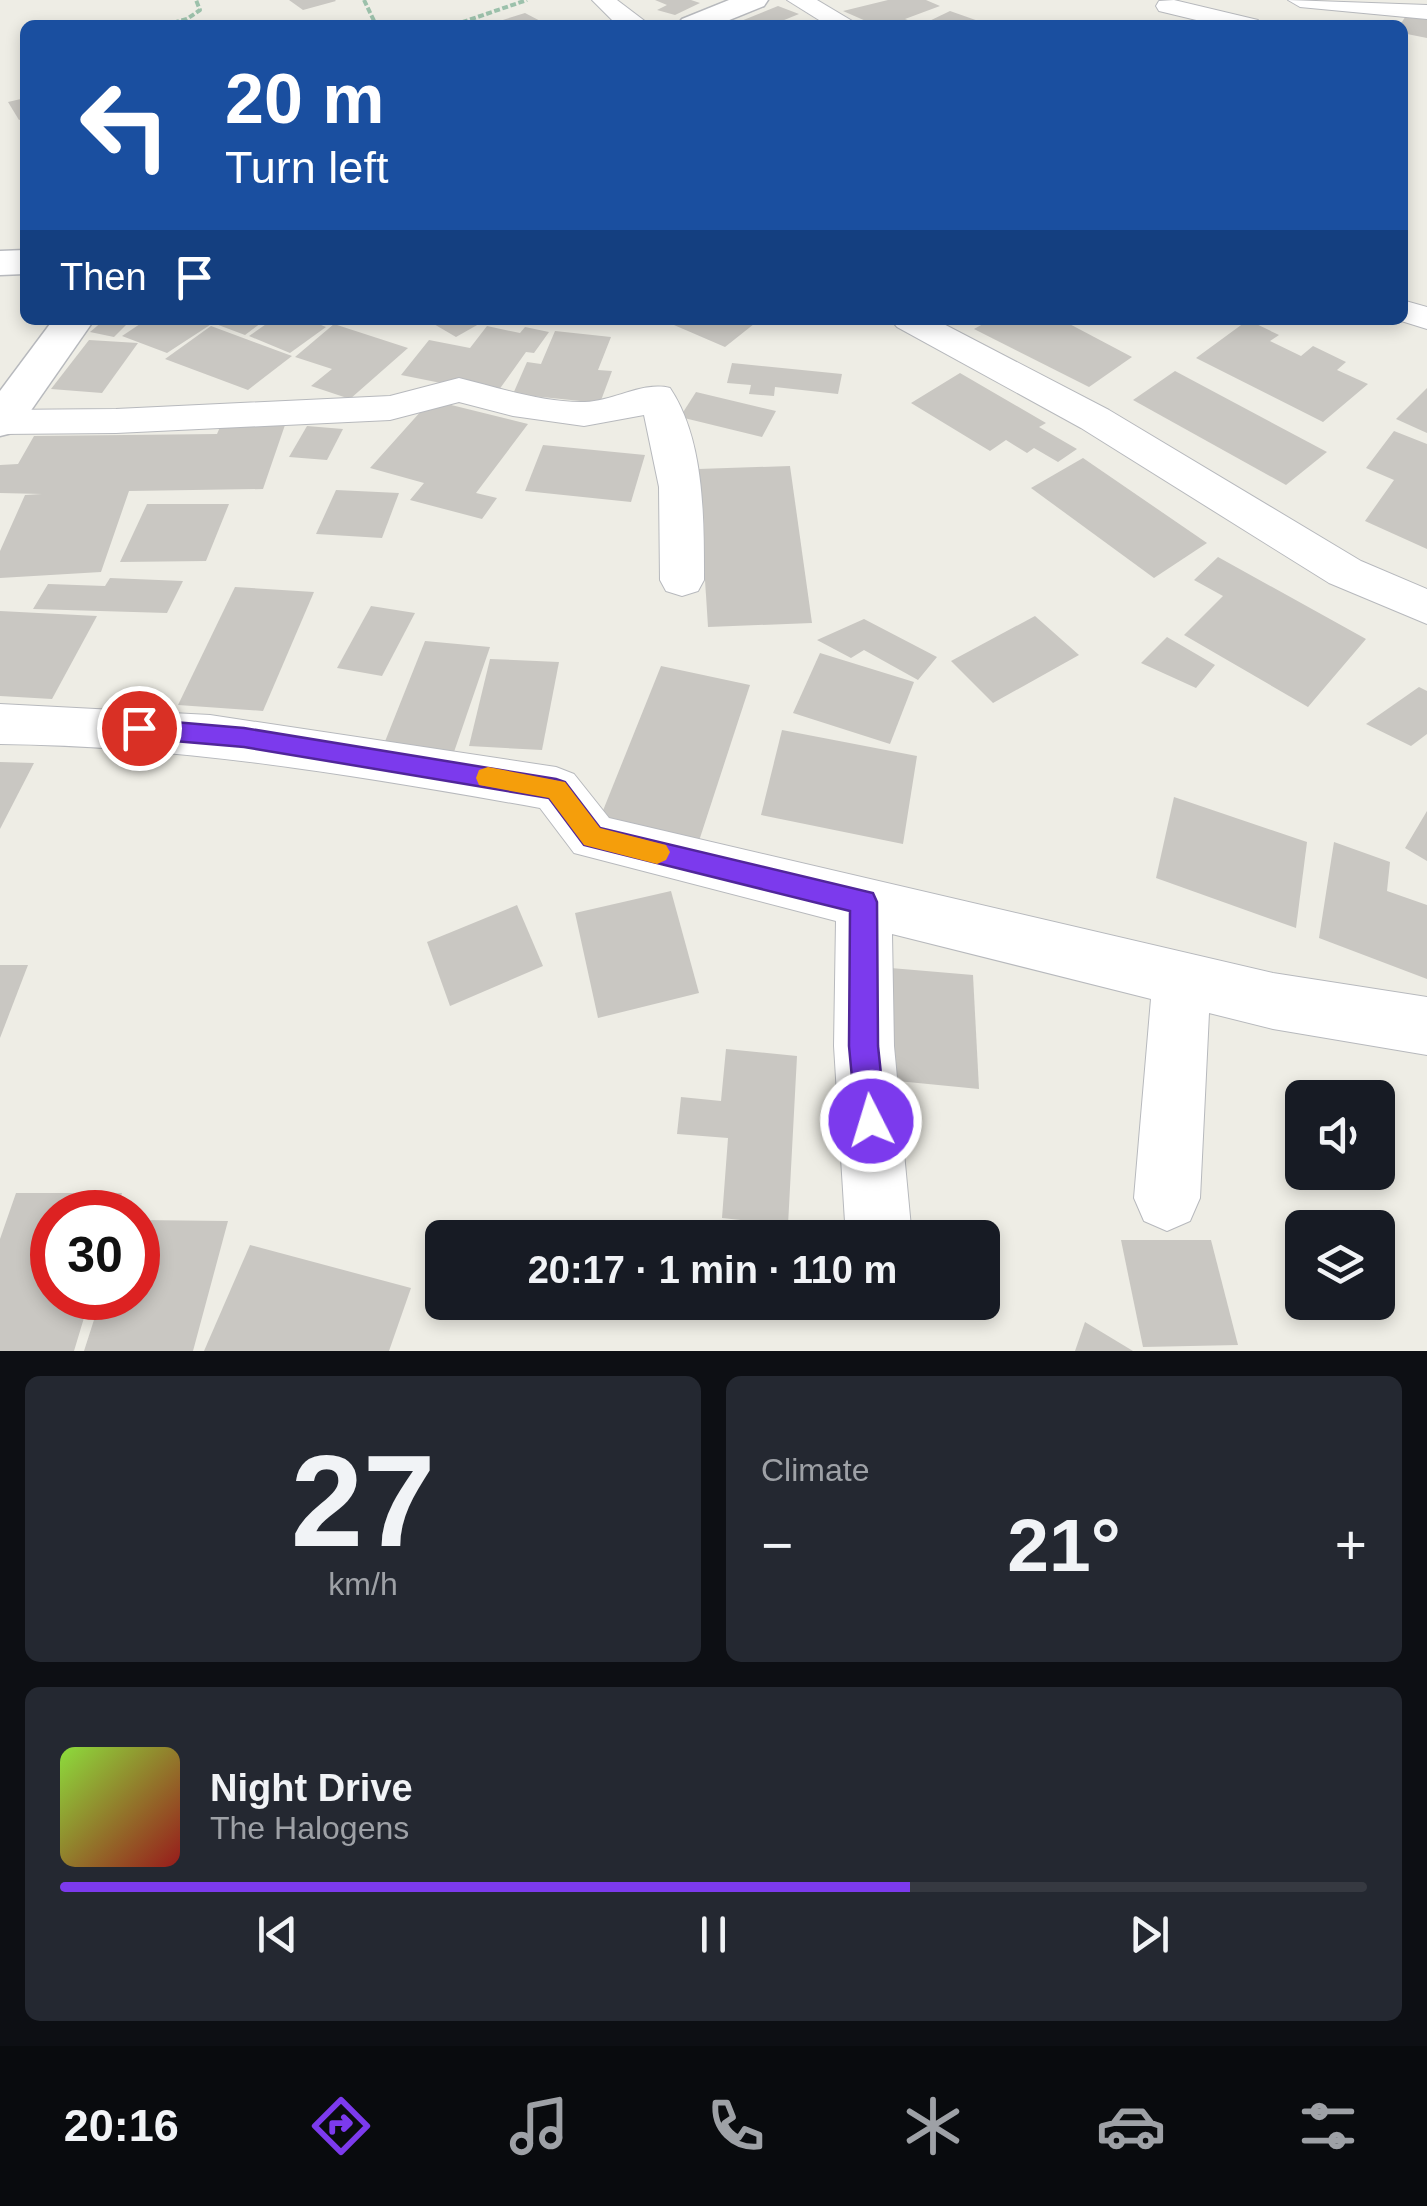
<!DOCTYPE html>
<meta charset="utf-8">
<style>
:root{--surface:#171b24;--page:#242831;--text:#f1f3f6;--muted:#9ea1a6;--line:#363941;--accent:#7c3aed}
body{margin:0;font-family:Helvetica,sans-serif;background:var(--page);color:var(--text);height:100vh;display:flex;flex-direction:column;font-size:38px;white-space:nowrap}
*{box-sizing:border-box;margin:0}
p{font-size:32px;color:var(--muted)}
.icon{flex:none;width:55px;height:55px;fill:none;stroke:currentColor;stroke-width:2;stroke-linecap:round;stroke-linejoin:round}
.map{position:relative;height:1351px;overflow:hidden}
.details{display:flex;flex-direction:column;gap:25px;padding:25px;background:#0d0f14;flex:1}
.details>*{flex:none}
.banner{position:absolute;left:20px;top:20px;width:1388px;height:305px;border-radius:15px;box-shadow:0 5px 15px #0003;background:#1a4fa0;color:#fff;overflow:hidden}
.controls{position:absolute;left:1285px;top:1080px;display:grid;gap:20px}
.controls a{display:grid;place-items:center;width:110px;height:110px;border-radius:15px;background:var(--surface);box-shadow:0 5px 15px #0003;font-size:50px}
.speed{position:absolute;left:30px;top:1190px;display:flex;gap:20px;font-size:50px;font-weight:700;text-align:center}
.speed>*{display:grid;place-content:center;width:130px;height:130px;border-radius:50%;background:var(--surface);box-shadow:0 5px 15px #0003;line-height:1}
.speed .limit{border:15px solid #d22;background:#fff;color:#111}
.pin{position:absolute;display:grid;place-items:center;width:85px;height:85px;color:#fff;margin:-42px;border:5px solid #fff;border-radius:50%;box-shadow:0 2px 10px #0007}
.me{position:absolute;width:110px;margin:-55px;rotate:355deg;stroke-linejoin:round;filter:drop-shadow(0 0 8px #0008)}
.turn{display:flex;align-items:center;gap:35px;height:210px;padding:0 40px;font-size:45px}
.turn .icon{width:130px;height:130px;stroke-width:2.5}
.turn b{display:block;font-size:70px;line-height:85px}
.then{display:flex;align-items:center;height:95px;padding:0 40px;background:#0003;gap:20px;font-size:38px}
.big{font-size:75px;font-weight:800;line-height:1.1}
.details .tile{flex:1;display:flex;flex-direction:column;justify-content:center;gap:15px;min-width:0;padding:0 35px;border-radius:15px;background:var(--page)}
.details .dial{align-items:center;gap:0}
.dial b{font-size:130px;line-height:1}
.song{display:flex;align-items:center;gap:30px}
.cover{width:120px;height:120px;border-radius:15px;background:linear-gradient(135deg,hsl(90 70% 55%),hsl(0 70% 35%))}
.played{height:10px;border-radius:5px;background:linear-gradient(90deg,var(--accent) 65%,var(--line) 65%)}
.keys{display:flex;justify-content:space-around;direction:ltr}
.heat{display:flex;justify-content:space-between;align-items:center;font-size:55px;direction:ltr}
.details .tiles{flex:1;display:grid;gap:25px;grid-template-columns:1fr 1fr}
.tile:last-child{grid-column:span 2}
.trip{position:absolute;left:425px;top:1220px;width:575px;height:100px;border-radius:15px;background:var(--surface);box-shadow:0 5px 15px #0003;font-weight:800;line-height:100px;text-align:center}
.dock{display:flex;height:160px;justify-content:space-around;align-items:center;background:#090b0e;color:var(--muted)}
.dock .icon{width:70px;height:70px}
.dock .selected{color:var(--accent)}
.dock b{font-size:45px;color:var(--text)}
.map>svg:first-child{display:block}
</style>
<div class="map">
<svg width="1427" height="1351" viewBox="0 0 1427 1351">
<rect width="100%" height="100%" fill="#eeede5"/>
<g fill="#c9c7c2">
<path d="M289,0H335L336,1L303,10Z"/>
<path d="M655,0H691L700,3L675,15L657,10L667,5Z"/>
<path d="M888,0H926L940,6L905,19L913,22L906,25H875L843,11Z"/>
<path d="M778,6L799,14L772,25H731Z"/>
<path d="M950,11L987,24V25H921Z"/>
<path d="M1409,11L1427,15V38L1402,33L1400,25Z"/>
<path d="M525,13L548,25H491L490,24Z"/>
<path d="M25,98V118L19,120L8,102Z"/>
<path d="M146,320H265L245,335L213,323L167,353L122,336Z"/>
<path d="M272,320H309L326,327L290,353L249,336Z"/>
<path d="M427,320H486L456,337Z"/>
<path d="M681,320H759L725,347L674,325Z"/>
<path d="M990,320H1062L1132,357L1089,387L974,329Z"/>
<path d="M1248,320L1279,335L1270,341L1301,356L1313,346L1346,362L1337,370L1368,384L1323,422L1196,358Z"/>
<path d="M103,321L126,325L114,337L90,332Z"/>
<path d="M334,324L408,348L350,399L311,386L332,369L295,357Z"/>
<path d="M211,326L292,356L248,390L165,359Z"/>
<path d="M487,326L520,333L525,327L549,332L534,353L526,352L496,394L401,375L429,340L470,348Z"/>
<path d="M555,331L611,337L598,370L612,371L600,403L513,394L527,362L541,364Z"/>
<path d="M89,340L138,343L102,393L51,389Z"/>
<path d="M732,363L842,374L838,394L775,387L774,396L749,394L751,385L727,383Z"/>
<path d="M1175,371L1327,452L1286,485L1133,400Z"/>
<path d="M960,373L1046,423L1039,427L1077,449L1058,462L1034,448L1027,453L1006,440L990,451L911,403Z"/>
<path d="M1427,388V433L1396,419Z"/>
<path d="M696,392L776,411L762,437L680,417Z"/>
<path d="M431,400L528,424L476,493L497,498L482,519L410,500L424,483L370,468Z"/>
<path d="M285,425L263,489L129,491L101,572L0,578V551L25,495L42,494L0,493V465L18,464L34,436L217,434L220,427Z"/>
<path d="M307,426L343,429L327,460L289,457Z"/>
<path d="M1394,431L1427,444V549L1365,521L1394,480L1366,468Z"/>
<path d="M543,445L645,455L631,502L525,491Z"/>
<path d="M1083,458L1207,543L1154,578L1031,488Z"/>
<path d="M790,466L812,623L708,627L698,469Z"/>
<path d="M336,490L399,493L382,538L316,534Z"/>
<path d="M147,504H229L206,561L120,562Z"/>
<path d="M1218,557L1366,639L1308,707L1184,635L1223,596L1194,580Z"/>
<path d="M110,578L183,581L167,613L33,609L48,584L105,586Z"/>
<path d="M235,587L314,592L263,711L178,705Z"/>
<path d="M371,606L415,613L382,676L337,668Z"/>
<path d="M0,611L97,616L52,699L0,696Z"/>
<path d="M1035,616L1079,655L993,703L951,661Z"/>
<path d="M864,619L937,657L918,680L864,650L851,658L817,640Z"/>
<path d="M1167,637L1215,665L1196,688L1141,663Z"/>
<path d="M425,641L490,647L454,752L384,744Z"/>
<path d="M820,653L914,682L890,744L793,713Z"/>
<path d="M490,659L559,662L542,750L469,746Z"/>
<path d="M661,666L750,685L697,847L598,823Z"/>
<path d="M1419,687L1427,691V734L1411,746L1366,724Z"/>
<path d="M782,730L917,756L903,844L761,815Z"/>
<path d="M0,762L34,763L0,829Z"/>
<path d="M1174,797L1307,842L1296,928L1156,878Z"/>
<path d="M1427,811V861L1405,848Z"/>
<path d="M1334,842L1390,862L1387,891L1427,905V979L1319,938Z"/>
<path d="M671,891L699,993L598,1018L575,913Z"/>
<path d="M517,905L543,966L450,1006L427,942Z"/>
<path d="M0,965H28L0,1038Z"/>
<path d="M879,967L973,975L979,1089L877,1079Z"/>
<path d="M726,1049L797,1056L788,1225L722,1218L728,1138L677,1134L681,1097L721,1101Z"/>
<path d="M16,1193H122L116,1212H52V1298H90L74,1351H0V1239Z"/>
<path d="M138,1220L228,1221L193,1351H84L101,1298H138Z"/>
<path d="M1121,1240H1211L1238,1345L1143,1347Z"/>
<path d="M250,1245L411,1288L389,1351H204Z"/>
<path d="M1085,1322L1133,1351H1075Z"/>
</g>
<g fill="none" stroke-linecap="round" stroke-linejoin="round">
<defs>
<g id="minor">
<path d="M592,0H617L650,25H617Z"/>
<path d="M787,0H817L859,25H827Z"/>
<path d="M1174,0L1258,20L1262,25H1217L1159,11L1156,6L1159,1Z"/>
<path d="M1288,0L1427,5V19L1300,7Z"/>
<path d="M1402,300L1427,307V329L1398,320H1402Z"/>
<path d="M891,320H936L1109,410L1361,561L1427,589V624L1329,583L1081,428L897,327Z"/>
<path d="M459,378C499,388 544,403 585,402C614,401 643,381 670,388C705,440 704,520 704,580L698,591L682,596L666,591L660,580L659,487L644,415L584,426L513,416L459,402L390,420L116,433L0,434V410L116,409L390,396Z"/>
<path d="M0,704L210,715L556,767L574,774L609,818L1273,973L1427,997V1055L1273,1029L1209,1013L1200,1198L1190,1221L1167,1231L1144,1221L1134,1198L1151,999L892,934L894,1046L912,1238H846L834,1046L836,921L574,853L540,808C361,776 183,746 0,744Z"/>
</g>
<g id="tertiary">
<path d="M729,0H768L764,6L717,25H677L682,19Z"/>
<path d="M25,250V274L0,275V251Z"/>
<path d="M53,320H94L16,432L0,436V391Z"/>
</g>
</defs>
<use href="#minor" stroke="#b7b9bd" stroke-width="2"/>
<use href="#tertiary" stroke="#b7b9bd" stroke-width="3"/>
<g stroke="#9cc1ab" stroke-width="4" stroke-dasharray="6 2.5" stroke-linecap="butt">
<path d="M364,0L376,25"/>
<path d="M165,25L187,19L200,10L196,0"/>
<path d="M454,25L527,0"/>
</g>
<use href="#minor" fill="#fff" fill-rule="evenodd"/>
<use href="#tertiary" fill="#fff" fill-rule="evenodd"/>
</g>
<path fill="#7c3aed" stroke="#51269a" stroke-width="2.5" d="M139,719L244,728L556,779L565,782L600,828L873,893L877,902L878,1046L886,1121L882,1131L871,1136L860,1131L856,1121L849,1046L850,911L584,845L549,798L244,747L139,738L131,735L127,728L131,722Z"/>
<path fill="#f59e0b" d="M488,767L565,782L600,828L666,845L670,852L666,860L657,864L584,845L549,798L479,785L476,778L479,770Z"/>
</svg>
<div class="controls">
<a><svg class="icon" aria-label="sound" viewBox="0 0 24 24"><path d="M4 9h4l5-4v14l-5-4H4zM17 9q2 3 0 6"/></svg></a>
<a><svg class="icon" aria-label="layers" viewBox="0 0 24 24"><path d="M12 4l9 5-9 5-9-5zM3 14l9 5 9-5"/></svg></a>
</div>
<div class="speed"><div class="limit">30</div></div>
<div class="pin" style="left:139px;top:728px;background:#d93025"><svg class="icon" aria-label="arrive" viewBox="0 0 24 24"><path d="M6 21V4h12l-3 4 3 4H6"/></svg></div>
<svg class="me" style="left:871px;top:1121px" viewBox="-20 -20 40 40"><circle r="17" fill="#7c3aed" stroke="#fff" stroke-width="3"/><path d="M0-11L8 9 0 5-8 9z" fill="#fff"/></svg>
<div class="trip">20:17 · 1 min · 110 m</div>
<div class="banner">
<div class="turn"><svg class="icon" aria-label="left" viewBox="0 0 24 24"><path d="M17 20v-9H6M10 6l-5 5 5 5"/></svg><div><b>20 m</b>Turn left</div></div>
<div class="then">Then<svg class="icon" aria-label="arrive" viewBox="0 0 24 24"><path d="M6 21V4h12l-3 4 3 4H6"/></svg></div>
</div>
</div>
<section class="details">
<div class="tiles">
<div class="tile dial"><b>27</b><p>km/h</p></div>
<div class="tile"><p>Climate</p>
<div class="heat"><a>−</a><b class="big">21°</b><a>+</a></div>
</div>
<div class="tile">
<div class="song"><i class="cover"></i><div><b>Night Drive</b><p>The Halogens</p></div></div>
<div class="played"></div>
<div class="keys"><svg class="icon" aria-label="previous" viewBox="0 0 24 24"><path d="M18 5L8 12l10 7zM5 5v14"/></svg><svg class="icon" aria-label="pause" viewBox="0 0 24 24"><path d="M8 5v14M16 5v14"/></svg><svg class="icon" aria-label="next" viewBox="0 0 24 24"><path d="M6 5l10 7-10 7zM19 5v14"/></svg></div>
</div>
</div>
</section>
<nav class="dock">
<b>20:16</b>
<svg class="icon selected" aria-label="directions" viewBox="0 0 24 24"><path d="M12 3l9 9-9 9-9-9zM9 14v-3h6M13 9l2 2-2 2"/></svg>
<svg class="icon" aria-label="music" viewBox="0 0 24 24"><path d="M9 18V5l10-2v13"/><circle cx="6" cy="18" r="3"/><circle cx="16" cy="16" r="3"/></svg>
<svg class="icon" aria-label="phone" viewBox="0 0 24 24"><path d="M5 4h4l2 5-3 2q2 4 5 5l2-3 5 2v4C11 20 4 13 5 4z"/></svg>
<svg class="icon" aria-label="climate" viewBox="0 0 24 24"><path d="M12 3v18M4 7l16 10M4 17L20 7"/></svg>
<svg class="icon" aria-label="car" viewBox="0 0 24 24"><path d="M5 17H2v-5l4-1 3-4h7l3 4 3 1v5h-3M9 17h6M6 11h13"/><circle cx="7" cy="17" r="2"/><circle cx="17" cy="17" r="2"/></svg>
<svg class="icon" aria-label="filters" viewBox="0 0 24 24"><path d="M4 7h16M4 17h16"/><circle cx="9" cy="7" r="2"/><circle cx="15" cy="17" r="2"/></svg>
</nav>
